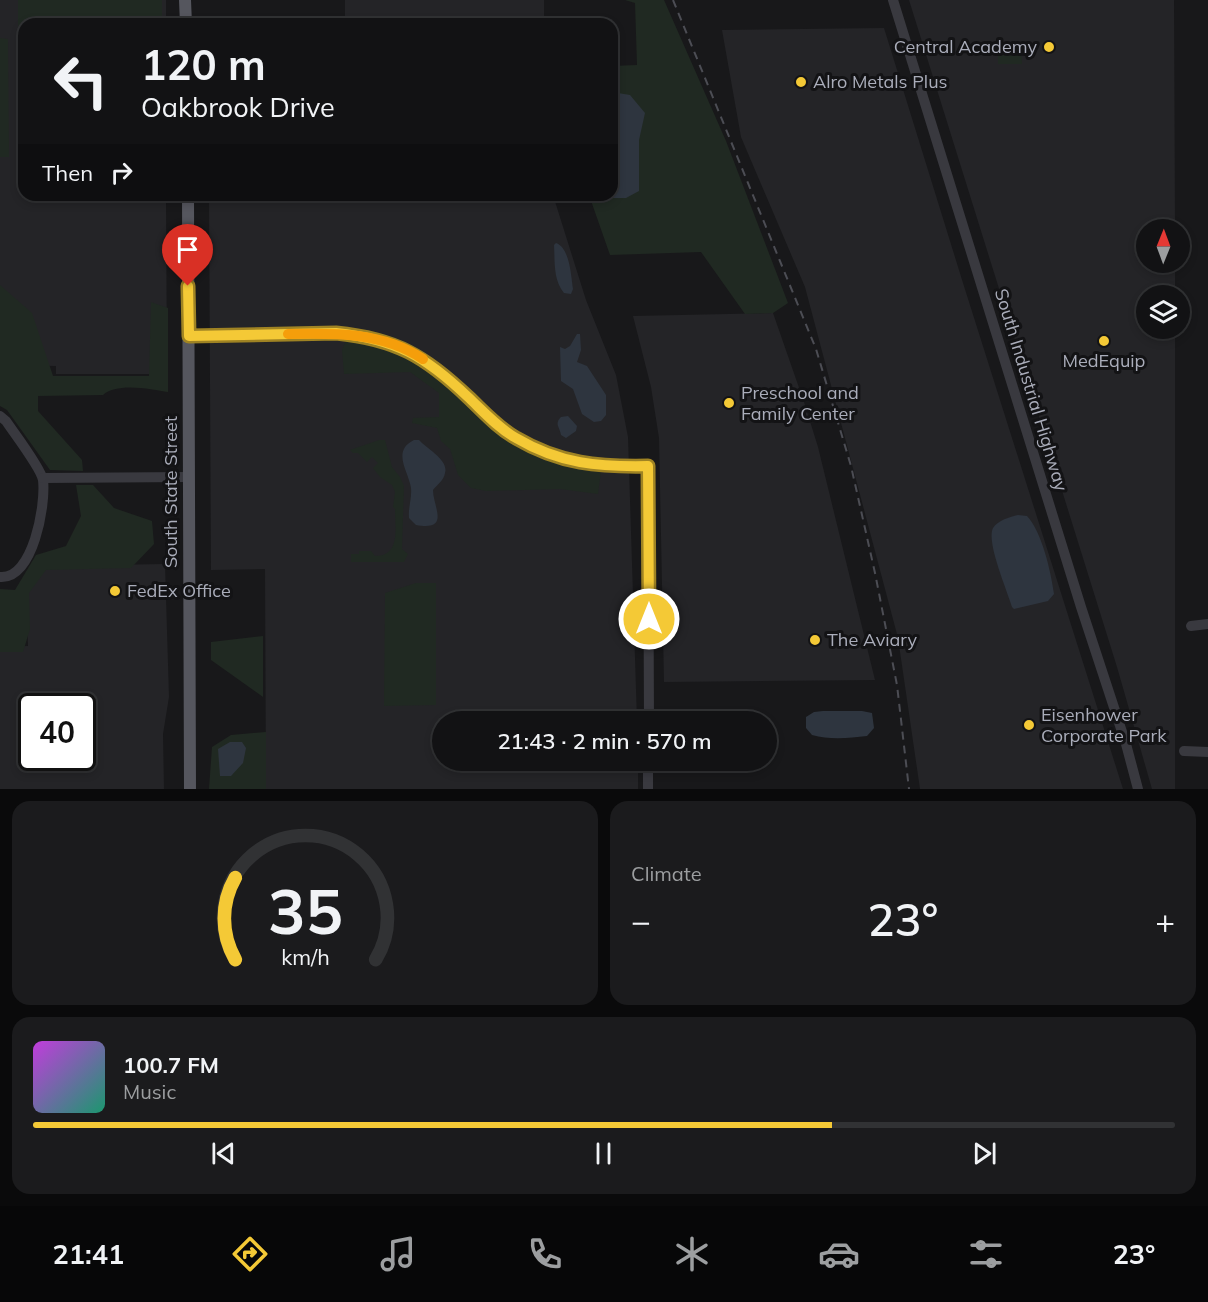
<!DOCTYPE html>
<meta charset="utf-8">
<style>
:root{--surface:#121214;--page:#1b1b1d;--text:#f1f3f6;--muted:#9c9ea0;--line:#313234;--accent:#f4c936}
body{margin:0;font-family:Mulish,sans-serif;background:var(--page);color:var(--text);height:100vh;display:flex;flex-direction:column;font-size:22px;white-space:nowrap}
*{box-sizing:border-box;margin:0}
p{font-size:20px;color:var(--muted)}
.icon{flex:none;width:33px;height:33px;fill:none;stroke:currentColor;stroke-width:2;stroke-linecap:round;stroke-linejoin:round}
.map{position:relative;height:789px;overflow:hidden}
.side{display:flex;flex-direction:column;gap:12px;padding:12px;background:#0a0a0b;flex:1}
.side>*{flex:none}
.guide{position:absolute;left:18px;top:18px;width:600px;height:183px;border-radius:18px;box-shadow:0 3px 9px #0003,0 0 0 2px var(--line);background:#121214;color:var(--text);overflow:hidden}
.needle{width:39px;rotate:1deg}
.tools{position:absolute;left:1136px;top:219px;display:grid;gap:12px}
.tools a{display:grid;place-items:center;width:54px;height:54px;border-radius:50%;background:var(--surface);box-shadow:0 3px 9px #0003,0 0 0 2px var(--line);font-size:30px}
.speed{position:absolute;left:18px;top:693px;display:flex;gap:12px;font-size:30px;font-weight:700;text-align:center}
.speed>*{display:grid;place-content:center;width:78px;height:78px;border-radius:50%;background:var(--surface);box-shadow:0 3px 9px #0003,0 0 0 2px var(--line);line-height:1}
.speed .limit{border:3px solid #111;border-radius:9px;background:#fff;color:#111}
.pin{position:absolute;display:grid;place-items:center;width:51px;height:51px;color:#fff;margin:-62px -26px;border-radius:50% 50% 50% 0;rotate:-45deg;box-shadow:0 0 6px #0007}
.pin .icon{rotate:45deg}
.me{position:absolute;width:66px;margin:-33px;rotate:0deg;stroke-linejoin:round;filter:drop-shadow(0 0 4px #0008)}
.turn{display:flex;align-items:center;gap:21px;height:126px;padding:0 24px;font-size:27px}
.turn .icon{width:78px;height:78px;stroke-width:2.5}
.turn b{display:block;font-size:42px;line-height:51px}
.then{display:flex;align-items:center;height:57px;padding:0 24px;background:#0003;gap:12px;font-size:22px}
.big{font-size:45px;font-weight:600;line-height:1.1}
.side .card{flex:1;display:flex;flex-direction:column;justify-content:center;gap:9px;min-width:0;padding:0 21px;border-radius:18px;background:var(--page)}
.side .dial{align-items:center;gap:0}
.dial svg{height:156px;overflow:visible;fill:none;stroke:var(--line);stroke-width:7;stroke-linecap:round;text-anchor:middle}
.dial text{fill:var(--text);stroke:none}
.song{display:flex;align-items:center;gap:18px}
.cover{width:72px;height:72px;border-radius:9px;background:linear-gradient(135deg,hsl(290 70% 55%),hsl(160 70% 35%))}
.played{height:6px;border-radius:3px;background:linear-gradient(90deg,var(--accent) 70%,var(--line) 70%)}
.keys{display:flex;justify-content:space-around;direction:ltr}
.heat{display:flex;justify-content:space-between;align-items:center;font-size:33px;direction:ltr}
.side .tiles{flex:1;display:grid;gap:12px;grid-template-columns:1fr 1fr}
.card:last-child{grid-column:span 2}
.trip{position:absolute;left:432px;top:711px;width:345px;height:60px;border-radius:30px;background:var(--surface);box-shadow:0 3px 9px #0003,0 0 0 2px var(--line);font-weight:600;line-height:60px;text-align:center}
.dock{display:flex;height:96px;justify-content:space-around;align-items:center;background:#070708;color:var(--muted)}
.dock .icon{width:42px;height:42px}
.dock .on{color:var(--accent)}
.dock b{font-size:27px;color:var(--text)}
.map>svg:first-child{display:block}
</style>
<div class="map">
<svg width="1208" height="789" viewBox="0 0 1208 789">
<rect width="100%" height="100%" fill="#18181a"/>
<g fill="#242427" fill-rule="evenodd">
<path d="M0,0H166V24H24V195H166L167,374H56V366L0,365Z"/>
<rect x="345" y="0" width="199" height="24"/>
<path d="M909,0H1174L1175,229L1146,230V262L1175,263V295L1146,296V328L1175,329V789H1152L1117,667Z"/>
<path d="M884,28L963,283L1123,789H920L898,638L805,287L741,137L722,30Z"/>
<path d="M209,195H553L586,300L616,375L628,437L637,721L442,722V760L638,761V789H262H266L265,569L211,570Z"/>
<path d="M773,313L804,402L818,447L875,680L664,682L659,438L651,387L633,316Z"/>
<path d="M165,564L169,697L163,734L164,789H0V647L28,646L26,592L29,583L50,566ZM32,706H82V758H32Z"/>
</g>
<g fill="#202922">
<path d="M18,0H162V24H24V156H21V148H18Z"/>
<path d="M625,0H664L726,141L788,303L773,313L745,314L701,252L610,255L589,195H612V66L637,65L635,3Z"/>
<path d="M0,38L8,39L9,157H0Z"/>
<path d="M1021,44L1022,64H998V45Z"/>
<path d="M0,285L32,313L53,376H149L151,302L168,308V392C152,389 116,382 103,395L38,396V411L82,460L83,471L50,470L7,410L0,406Z"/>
<path d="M345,342C366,344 387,346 407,357C440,375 463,404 491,428C522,454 561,468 601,471L598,494L560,489L486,491L471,488L458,475L450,449L441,441L437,428L412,423L413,418L439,417V393L410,372L344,374L342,350Z"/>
<path d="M379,440H385L392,467L400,477L404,486L402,549L408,554L404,562H351V554H359V551H371L375,556C401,556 395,528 395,509L393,507L395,492L392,485L380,477L373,468L378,463L372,457L367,462L358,453H353L350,450Z"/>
<path d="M76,485H93L114,508L152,521L154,544L131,568L46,570L29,593L30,629L23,652H0V589L15,590L36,555L66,546L81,516Z"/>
<path d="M416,583H436V705L384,706L385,593Z"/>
<path d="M263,636V697L211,660V642Z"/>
<path d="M266,732V789H209L212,747L231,735Z"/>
</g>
<g fill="#2e353f">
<path d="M612,92L630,95L645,113L639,140V191L626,198H612L610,195H612Z"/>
<path d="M556,243C570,248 571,276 573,289L571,294L564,293C553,280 555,261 554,245Z"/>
<path d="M577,334H580L581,350L577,362L587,366L606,395V415L601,421L594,422L582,414L573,389L561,381L560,347L565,349L570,346Z"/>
<path d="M568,416L577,426L576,431L566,438L561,435C560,427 554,424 561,417Z"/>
<path d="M414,440H419C427,449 449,460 445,473C444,480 437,485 433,490C433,507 451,531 416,525L409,518C408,508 412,498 411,488C409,472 391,451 414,440Z"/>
<path d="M1018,515L1027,516C1042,532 1051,572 1054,594L1048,601L1014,609L1012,607C1007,590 986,542 993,528C998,520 1010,517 1018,515Z"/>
<path d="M823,711H862L872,713L874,728L867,736C849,738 830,740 812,735L806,728V717L814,712Z"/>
<path d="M230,742H242L246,748L243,763L231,776H220L218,749Z"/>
</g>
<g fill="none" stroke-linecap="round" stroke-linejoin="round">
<g stroke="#39393f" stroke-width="10">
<path d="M893,0L1081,607L1126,744L1138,789"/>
<path d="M189,336L336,333C396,339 425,356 468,397C483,411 498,428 516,438C560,464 599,467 648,466L649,722"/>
<path d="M0,416L6,421C14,433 41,468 43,480C46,505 33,580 0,577"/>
<path d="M43,478L189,477"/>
<path d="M1191,626L1208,624"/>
<path d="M1184,751L1208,752"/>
<path d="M648,789V760"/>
</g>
<g stroke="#55565e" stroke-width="12">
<path d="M185,0L186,24"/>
<path d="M188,195L190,789"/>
</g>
<path stroke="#4c4d54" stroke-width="2" stroke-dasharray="8 6" stroke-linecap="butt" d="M673,0L816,349L851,466L875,573L897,685L909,789"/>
</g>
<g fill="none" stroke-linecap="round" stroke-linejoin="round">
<defs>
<path id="route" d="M188,286L189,336L336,333C396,339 425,356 468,397C483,411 498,428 516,438C560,464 599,467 648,466L649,619"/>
</defs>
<use href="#route" stroke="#9f8323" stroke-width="15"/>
<use href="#route" stroke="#f4c936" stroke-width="10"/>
<path stroke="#f59e0b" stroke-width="10" d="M288,334C335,333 383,332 423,359"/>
</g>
<g fill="#f4c936" stroke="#131315" stroke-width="2">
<circle cx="1049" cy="47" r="6"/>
<circle cx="801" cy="82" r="6"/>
<circle cx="1104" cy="341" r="6"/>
<circle cx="729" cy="403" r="6"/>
<circle cx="115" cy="591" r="6"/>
<circle cx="815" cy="640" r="6"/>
<circle cx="1029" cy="725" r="6"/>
</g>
<g text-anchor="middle" stroke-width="6" stroke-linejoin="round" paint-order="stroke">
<g font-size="18" fill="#aaadba" stroke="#131315" text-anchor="start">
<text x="1037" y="53" text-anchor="end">Central Academy</text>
<text x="813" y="88">Alro Metals Plus</text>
<text x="1104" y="367" text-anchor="middle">MedEquip</text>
<text x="741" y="399">Preschool and<tspan x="741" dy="21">Family Center</tspan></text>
<text x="127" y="597">FedEx Office</text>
<text x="827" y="646">The Aviary</text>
<text x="1041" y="721">Eisenhower<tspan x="1041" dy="21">Corporate Park</tspan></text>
</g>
<g font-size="18" fill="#aaadba" stroke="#131315">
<text transform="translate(1031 390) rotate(73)" y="6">South Industrial Highway</text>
<text transform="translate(171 492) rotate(-90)" y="6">South State Street</text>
</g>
</g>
</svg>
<div class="tools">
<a><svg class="needle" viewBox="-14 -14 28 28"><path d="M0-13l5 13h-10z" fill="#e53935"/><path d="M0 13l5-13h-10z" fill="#9c9ea0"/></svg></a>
<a><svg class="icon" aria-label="layers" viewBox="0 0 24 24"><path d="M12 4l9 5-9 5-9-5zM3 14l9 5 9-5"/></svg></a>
</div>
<div class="speed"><div class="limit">40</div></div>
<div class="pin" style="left:188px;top:286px;background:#d93025"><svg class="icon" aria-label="arrive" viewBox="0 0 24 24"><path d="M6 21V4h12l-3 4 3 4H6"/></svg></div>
<svg class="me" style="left:649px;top:619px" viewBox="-20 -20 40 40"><circle r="17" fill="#f4c936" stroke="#fff" stroke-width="3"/><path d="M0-11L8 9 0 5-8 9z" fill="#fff"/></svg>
<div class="trip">21:43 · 2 min · 570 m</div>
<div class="guide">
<div class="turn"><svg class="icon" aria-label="left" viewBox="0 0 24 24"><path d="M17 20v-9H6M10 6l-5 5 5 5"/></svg><div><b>120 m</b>Oakbrook Drive</div></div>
<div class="then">Then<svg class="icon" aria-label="right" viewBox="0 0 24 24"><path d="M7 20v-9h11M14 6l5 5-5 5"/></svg></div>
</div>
</div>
<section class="side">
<div class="tiles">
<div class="card dial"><svg viewBox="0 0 100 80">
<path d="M14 69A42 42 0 1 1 86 69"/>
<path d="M14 69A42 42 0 0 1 14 27" stroke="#f4c936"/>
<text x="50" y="56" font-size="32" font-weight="700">35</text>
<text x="50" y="72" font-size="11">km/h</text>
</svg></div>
<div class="card"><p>Climate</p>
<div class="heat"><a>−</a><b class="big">23°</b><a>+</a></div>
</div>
<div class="card">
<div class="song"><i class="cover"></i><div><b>100.7 FM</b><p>Music</p></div></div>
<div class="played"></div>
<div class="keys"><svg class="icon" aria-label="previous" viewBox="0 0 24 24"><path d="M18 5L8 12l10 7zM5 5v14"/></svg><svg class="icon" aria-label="pause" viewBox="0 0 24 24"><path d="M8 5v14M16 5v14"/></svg><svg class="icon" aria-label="next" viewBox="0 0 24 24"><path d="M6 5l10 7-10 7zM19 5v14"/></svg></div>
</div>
</div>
</section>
<nav class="dock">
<b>21:41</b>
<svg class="icon on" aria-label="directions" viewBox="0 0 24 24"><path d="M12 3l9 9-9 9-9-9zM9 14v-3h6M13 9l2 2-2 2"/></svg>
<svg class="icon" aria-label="music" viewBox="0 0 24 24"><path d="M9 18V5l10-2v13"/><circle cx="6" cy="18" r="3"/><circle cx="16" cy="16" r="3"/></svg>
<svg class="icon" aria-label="phone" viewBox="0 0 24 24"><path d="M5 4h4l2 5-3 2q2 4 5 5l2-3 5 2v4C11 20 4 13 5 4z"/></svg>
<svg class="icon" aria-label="climate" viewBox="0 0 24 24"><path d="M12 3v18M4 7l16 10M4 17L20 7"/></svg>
<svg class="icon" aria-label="car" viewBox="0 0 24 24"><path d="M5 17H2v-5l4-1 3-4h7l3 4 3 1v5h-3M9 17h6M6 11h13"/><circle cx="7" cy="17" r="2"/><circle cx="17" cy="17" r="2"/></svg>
<svg class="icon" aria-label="filters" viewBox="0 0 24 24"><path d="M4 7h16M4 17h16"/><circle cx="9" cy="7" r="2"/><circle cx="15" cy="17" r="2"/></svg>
<b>23°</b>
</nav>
